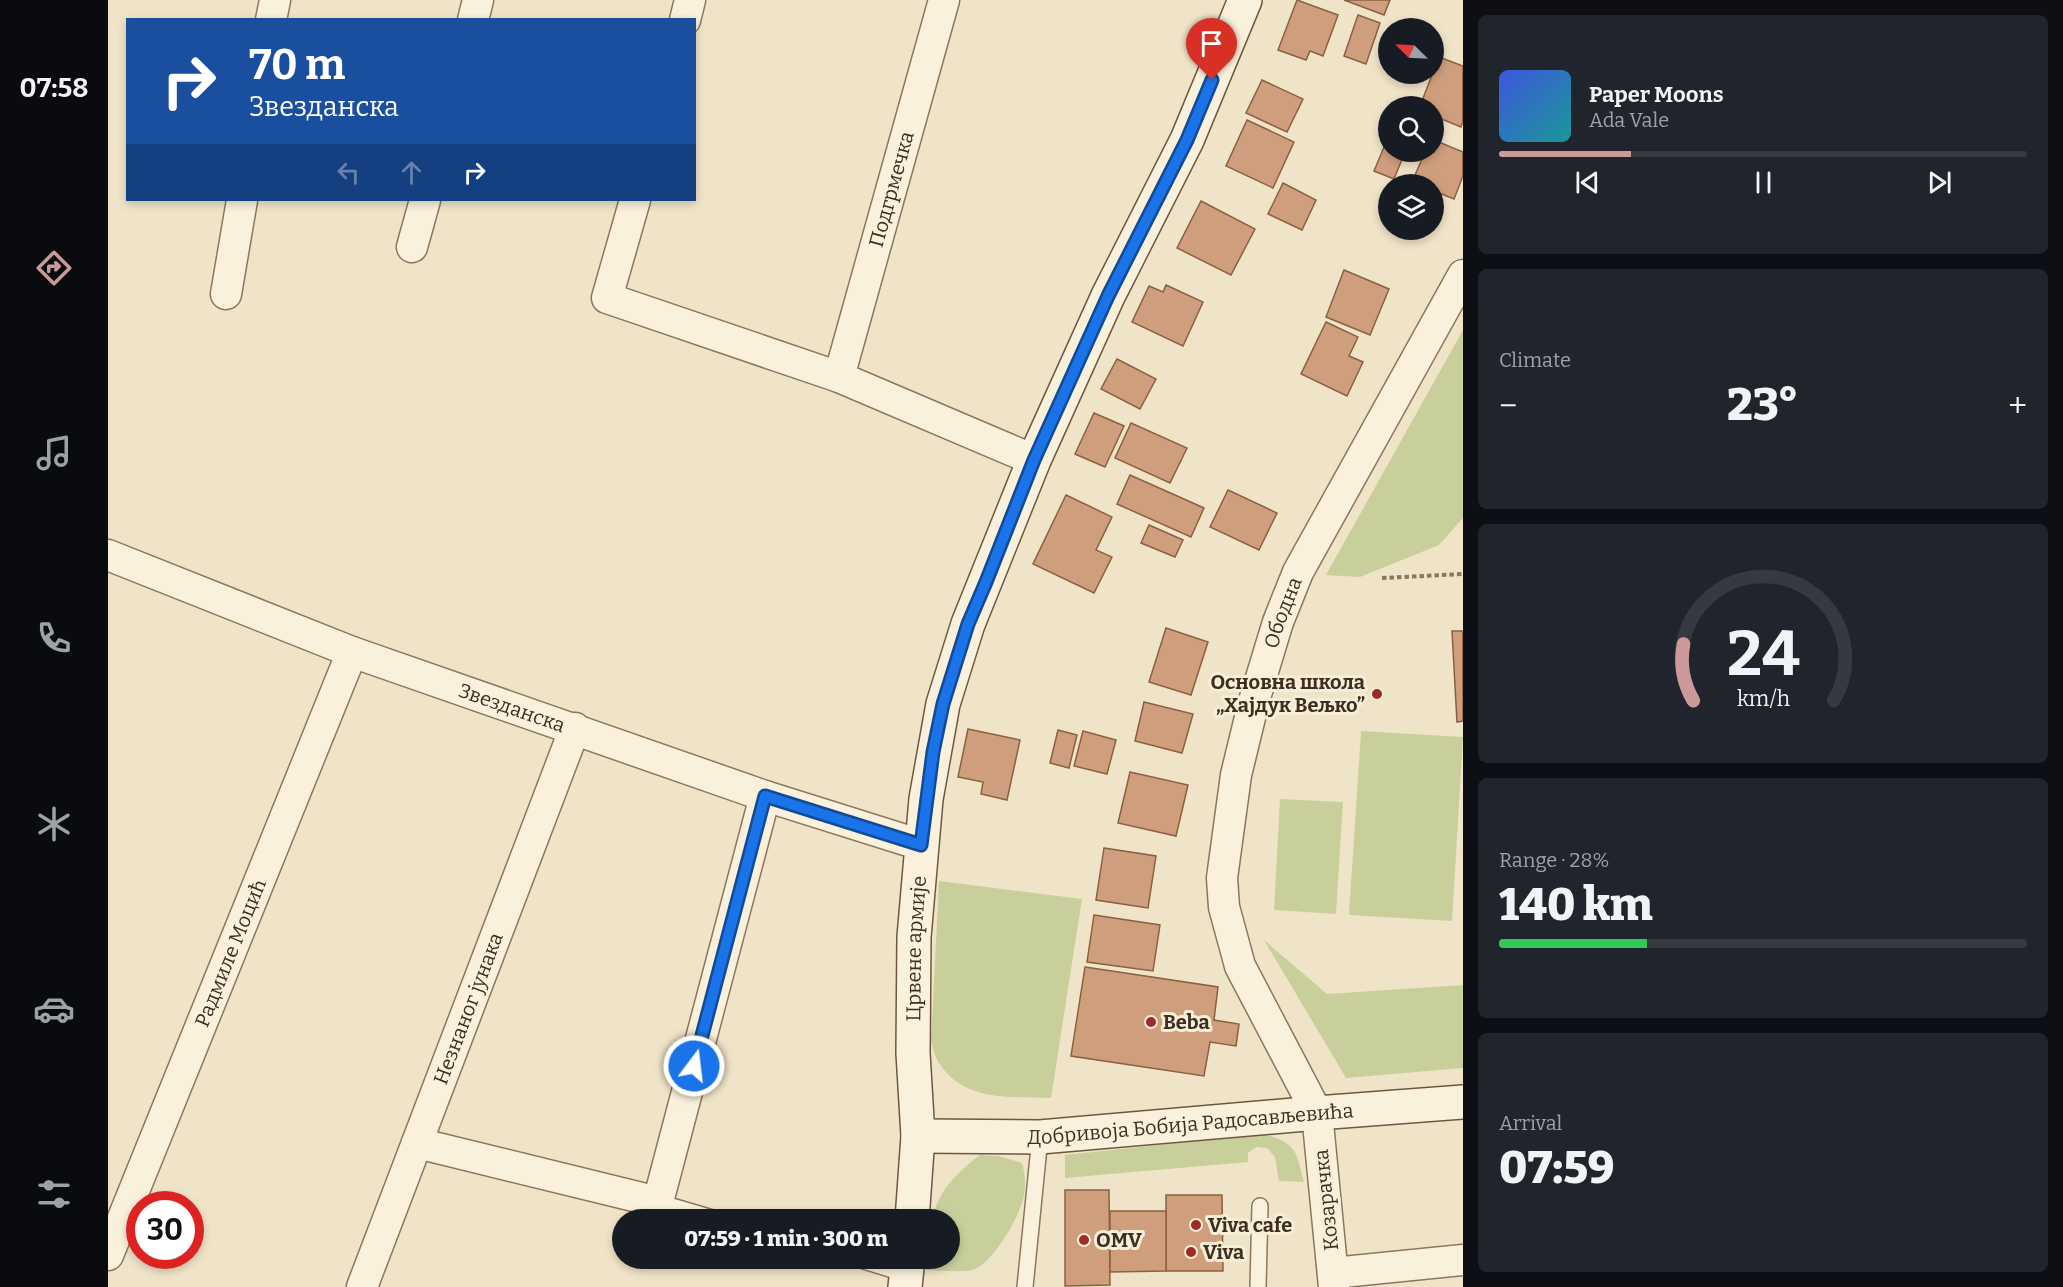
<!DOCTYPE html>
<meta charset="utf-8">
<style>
:root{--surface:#171b24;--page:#20242c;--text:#f1f3f6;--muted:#9ea1a6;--line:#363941;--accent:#cc999b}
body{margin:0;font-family:Bitter,serif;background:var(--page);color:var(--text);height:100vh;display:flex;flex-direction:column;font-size:22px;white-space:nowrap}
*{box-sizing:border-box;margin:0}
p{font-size:20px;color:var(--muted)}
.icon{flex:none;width:33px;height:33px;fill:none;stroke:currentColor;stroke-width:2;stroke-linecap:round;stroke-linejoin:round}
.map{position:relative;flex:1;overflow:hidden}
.details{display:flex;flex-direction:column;gap:15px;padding:15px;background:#0d0f14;width:600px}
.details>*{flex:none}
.hud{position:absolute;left:18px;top:18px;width:570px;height:183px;border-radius:0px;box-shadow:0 3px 9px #0003;background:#1a4fa0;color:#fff;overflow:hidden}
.needle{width:39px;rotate:294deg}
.tools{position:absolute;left:1270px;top:18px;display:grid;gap:12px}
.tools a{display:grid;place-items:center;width:66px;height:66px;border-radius:50%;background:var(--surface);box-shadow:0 3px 9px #0003;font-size:30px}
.speed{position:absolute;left:18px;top:1191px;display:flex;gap:12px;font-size:30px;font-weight:700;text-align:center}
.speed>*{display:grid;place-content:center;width:78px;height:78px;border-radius:50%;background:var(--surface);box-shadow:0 3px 9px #0003;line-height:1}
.speed .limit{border:9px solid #d22;background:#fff;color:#111}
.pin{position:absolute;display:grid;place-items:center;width:51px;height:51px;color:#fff;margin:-62px -26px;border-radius:50% 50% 50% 0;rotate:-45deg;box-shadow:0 0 6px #0007}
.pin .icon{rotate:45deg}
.me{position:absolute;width:66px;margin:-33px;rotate:15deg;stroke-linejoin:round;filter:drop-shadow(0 0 4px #0008)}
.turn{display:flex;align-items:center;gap:21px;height:126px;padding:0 24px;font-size:27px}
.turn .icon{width:78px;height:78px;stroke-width:2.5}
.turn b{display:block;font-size:42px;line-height:51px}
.lanes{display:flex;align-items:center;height:57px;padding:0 24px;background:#0003;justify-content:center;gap:30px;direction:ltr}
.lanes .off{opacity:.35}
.big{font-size:45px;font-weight:800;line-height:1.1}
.details .widget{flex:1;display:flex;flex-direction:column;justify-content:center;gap:9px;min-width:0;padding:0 21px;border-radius:9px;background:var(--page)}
.details .dial{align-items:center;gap:0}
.dial svg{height:156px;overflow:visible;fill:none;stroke:var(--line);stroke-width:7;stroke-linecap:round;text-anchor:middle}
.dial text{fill:var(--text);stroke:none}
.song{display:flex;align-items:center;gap:18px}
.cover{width:72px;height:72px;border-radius:9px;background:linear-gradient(135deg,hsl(230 70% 55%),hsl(180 70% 35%))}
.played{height:6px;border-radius:3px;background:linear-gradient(90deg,var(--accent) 25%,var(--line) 25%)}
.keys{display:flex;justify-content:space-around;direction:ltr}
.heat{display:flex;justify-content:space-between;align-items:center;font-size:33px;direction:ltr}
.charge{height:9px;border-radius:4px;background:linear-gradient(90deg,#34c759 28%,var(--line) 0)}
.trip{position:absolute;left:504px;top:1209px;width:348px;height:60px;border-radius:30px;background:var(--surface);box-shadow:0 3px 9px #0003;font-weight:800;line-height:60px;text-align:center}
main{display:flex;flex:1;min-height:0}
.dock{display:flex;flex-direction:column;width:108px;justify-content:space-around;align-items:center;background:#090b0e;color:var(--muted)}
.dock .icon{width:42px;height:42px}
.dock .on{color:var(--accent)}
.dock b{font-size:27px;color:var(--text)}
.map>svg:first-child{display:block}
</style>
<main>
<nav class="dock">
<b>07:58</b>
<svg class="icon on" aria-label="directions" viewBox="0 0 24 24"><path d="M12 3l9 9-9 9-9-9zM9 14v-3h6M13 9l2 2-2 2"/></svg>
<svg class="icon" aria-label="music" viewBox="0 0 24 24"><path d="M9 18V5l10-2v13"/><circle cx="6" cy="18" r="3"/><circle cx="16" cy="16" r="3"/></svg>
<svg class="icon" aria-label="phone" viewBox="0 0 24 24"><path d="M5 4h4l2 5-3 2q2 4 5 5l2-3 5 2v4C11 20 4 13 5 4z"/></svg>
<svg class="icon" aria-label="climate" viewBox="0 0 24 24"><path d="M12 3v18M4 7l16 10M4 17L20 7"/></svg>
<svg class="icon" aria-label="car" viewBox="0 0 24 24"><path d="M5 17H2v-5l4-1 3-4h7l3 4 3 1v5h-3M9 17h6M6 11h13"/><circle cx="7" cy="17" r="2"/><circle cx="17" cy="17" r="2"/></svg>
<svg class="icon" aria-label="filters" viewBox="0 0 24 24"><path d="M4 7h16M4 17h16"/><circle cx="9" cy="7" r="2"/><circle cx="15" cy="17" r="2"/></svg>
</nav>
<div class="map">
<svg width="1355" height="1287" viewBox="0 0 1355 1287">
<rect width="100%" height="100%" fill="#f0e4c8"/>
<g fill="#c9cf9b">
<path d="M1355,330V518L1331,545L1252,577L1218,575Z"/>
<path d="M1253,731L1355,737L1344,921L1241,915Z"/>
<path d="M1172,799L1235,802L1228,914L1166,910Z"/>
<path d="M831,881L974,899L943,1098C902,1096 857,1103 831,1063C827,1057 825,1048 823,1041Z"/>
<path d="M1156,940L1219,994L1355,985V1068L1238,1078Z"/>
<path d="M1155,1134C1189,1143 1188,1151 1196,1182L1171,1181L1167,1157L1159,1148L1148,1147L1140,1153V1162L957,1178V1155Z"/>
<path d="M872,1155L891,1156L914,1163C917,1175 918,1184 916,1195C913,1215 884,1265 864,1270C850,1273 832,1270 817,1270L819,1259L842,1258V1220L825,1219C829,1191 850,1172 872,1155Z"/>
</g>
<g fill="#cf9f7d" stroke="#8d5f41" stroke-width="1.5">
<path d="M1189,0L1230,15L1215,56L1202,51L1198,60L1170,50Z"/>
<path d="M1236,0H1282L1276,15Z"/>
<path d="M1250,15L1272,23L1258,64L1236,56Z"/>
<path d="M1331,57L1355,66V121L1353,127L1326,116V106H1312Z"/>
<path d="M1154,80L1195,99L1179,132L1138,113Z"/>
<path d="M1139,120L1186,142L1165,188L1118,166Z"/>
<path d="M1281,135V152H1297L1286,179L1266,171Z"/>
<path d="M1326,140L1355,152V176L1346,199L1326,191V184H1311L1304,182L1317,152H1326Z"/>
<path d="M1175,183L1208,200L1194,230L1160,214Z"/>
<path d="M1093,201L1147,229L1123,275L1069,248Z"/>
<path d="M1236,270L1281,289L1262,335L1218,317Z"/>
<path d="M1058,285L1095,302L1075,346L1024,322L1041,286L1055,292Z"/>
<path d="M1218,322L1250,337L1241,356L1255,362L1239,396L1193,374Z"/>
<path d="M1009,359L1048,379L1032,409L993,389Z"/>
<path d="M986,413L1016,426L997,467L967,454Z"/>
<path d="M1023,423L1079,448L1062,483L1007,458Z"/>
<path d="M1022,475L1096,508L1083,537L1009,504Z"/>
<path d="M1120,490L1169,513L1151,550L1102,527Z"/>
<path d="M958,495L1004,517L988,550L1004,557L986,593L925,564Z"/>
<path d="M1041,525L1075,540L1067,557L1033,543Z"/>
<path d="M1058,628L1100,642L1083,695L1041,682Z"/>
<path d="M1344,631H1355V721L1349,722Z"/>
<path d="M1036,702L1085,714L1074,753L1027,741Z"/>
<path d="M860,729L912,740L899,800L873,794L875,782L850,777Z"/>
<path d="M950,730L969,735L961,768L942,763Z"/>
<path d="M975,731L1008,740L999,774L966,766Z"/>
<path d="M1022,772L1080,785L1068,836L1010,823Z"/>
<path d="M996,848L1048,856L1040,908L988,900Z"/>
<path d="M986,915L1052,925L1045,971L979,962Z"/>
<path d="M977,967L1110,987L1106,1020L1131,1024L1128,1046L1102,1042L1096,1076L963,1056Z"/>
<path d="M957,1190H1001L1002,1285L957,1286Z"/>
<path d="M1058,1195H1114L1115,1271H1058Z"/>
<path d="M1002,1211H1058V1271L1002,1272Z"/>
</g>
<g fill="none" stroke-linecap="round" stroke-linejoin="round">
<defs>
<g id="lane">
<path d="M550,1202L611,1220"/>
<path d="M746,1258L798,1274"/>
<path d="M917,1287L932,1137"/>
<path d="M1150,1287L1152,1206"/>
</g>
<g id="street">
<path d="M163,20L167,0"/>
<path d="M365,20L370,0"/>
<path d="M577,20L582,0"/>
<path d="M527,200L499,298L731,377L926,460"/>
<path d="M304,247L317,200"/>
<path d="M118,294L134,200"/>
<path id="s1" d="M731,377L836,0"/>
<path id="s2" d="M0,555L244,652L657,796L813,845"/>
<path d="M309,1143L550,1202L657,796"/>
<path id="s3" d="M0,1255L244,652"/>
<path d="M1225,1273L1355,1260"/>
<path id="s4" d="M254,1287L467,728"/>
<path id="s5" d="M1226,1287L1209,1113L1132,966L1116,907L1114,878L1128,775L1146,701L1170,622L1190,572L1355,275"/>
</g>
<g id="secondary">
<path id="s6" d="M810,1136L932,1137L1209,1113L1355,1102"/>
<path id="s7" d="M804,1220L810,1136L805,1053L806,937L818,799L835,704L860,624L926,460L1000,296L1079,140L1137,0"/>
<path d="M797,1287L800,1258"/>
</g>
</defs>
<use href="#lane" stroke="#8d765c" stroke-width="18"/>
<use href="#street" stroke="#8d765c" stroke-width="33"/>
<use href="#secondary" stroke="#6f573f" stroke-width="36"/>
<path stroke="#8d765c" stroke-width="4" stroke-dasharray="4.5 3" stroke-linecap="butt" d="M1274,578L1355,574"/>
<use href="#lane" stroke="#faf1dc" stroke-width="15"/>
<use href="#street" stroke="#faf1dc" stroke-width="30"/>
<use href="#secondary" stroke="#faf1dc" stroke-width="33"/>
</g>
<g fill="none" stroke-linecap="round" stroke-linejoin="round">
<defs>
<path id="route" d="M586,1066L657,796L813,845L825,752L835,704L860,624L878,582L926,460L1000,296L1079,140L1104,80"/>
</defs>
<use href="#route" stroke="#114b97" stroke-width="15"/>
<use href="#route" stroke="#1a73e8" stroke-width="10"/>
</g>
<g fill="#9e2a2b" stroke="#f7eed8" stroke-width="2">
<circle cx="1269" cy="694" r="6"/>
<circle cx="1043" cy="1022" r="6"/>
<circle cx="1088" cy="1225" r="6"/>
<circle cx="976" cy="1240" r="6"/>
<circle cx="1083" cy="1252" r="6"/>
</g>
<g text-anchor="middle" stroke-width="6" stroke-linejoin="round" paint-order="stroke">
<g font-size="20" fill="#3d2e20" stroke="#f7eed8">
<text dy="7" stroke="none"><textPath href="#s1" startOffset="195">Подгрмечка</textPath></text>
<text dy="7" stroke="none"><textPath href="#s5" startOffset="704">Ободна</textPath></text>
<text dy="7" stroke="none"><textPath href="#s2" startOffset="432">Звезданска</textPath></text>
<text dy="7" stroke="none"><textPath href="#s7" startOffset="272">Црвене армије</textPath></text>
<text dy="7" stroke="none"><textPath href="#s3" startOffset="326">Радмиле Моцић</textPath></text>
<text dy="7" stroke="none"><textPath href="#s4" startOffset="298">Незнаног јунака</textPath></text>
<text dy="7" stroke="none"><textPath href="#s6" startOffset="273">Добривоја Бобија Радосављевића</textPath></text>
<text transform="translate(1218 1200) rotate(-96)" y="7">Козарачка</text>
</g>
<g font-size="20" font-weight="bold" fill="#3d2e20" stroke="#f7eed8" text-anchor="start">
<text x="1257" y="689" text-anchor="end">Основна школа<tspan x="1257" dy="23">„Хајдук Вељко”</tspan></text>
<text x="1055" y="1029">Beba</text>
<text x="1100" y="1232">Viva cafe</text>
<text x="988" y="1247">OMV</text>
<text x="1095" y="1259">Viva</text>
</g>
</g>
</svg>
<div class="tools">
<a><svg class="needle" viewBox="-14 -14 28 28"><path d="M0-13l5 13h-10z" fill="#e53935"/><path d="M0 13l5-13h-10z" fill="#9ea1a6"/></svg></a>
<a><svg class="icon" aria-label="search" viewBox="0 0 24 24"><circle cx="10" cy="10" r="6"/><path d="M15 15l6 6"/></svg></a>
<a><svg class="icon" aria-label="layers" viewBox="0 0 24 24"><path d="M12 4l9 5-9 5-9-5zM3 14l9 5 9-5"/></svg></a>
</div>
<div class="speed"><div class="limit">30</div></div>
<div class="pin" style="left:1104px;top:80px;background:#d93025"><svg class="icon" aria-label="arrive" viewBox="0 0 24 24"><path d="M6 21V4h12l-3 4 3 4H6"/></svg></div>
<svg class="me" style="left:586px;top:1066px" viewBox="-20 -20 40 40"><circle r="17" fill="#1a73e8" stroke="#fff" stroke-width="3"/><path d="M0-11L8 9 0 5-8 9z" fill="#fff"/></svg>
<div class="trip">07:59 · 1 min · 300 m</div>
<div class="hud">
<div class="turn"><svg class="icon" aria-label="right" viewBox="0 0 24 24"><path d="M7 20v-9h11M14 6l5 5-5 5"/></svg><div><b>70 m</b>Звезданска</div></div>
<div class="lanes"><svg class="icon off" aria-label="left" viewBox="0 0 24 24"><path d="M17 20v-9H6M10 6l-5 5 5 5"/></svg><svg class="icon off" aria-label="ahead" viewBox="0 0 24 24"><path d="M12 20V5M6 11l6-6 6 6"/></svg><svg class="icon" aria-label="right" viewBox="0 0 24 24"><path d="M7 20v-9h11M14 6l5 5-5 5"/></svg></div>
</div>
</div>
<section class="details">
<div class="widget">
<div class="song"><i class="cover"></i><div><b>Paper Moons</b><p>Ada Vale</p></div></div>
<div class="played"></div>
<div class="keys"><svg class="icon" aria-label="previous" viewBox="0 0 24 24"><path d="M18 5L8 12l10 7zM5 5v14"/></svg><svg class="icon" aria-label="pause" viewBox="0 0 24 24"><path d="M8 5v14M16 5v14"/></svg><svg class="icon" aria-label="next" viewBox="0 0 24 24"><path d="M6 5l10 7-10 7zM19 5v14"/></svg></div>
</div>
<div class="widget"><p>Climate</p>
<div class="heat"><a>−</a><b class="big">23°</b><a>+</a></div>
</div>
<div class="widget dial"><svg viewBox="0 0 100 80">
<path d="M14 69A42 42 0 1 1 86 69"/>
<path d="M14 69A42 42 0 0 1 9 40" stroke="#cc999b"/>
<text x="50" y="56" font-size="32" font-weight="700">24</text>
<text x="50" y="72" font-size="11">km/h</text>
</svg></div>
<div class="widget"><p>Range · 28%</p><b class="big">140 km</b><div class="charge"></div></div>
<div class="widget"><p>Arrival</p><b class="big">07:59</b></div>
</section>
</main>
